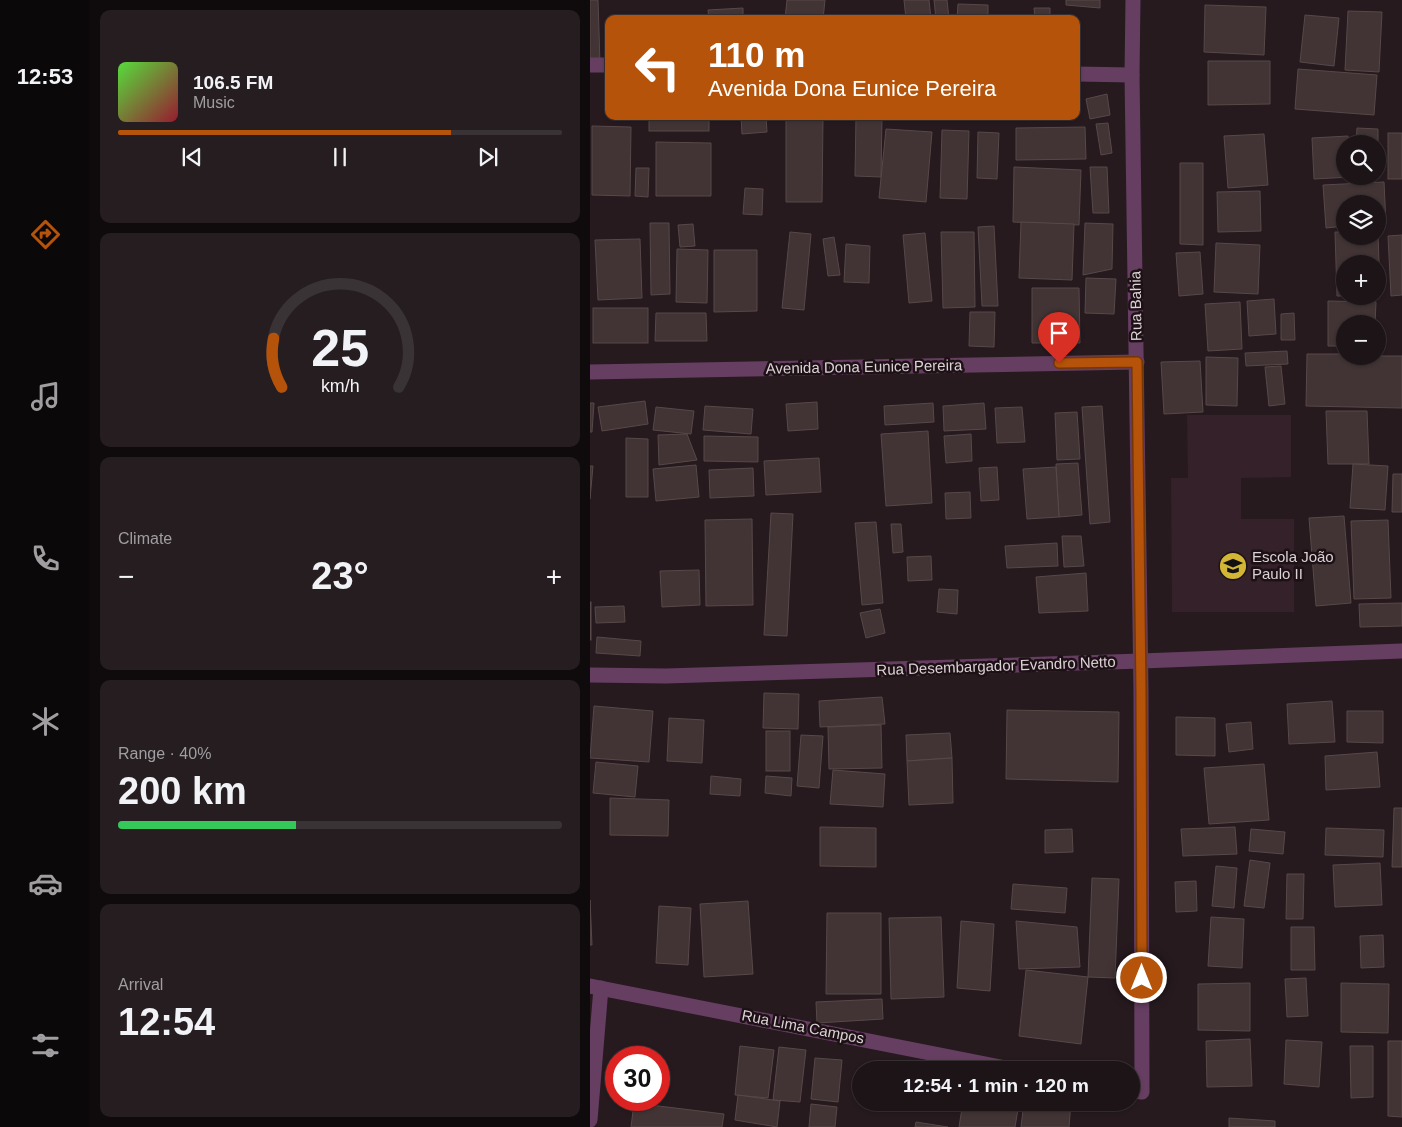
<!DOCTYPE html>
<meta charset="utf-8">
<style>
:root{--surface:#1c1417;--page:#251d20;--text:#f1f3f6;--muted:#a09ea1;--line:#3a3336;--accent:#b45309}
body{margin:0;font-family:Arial,sans-serif;background:var(--page);color:var(--text);height:100vh;display:flex;flex-direction:column;font-size:19px;white-space:nowrap}
*{box-sizing:border-box;margin:0}
p{font-size:16px;color:var(--muted)}
.icon{flex:none;width:28px;height:28px;fill:none;stroke:currentColor;stroke-width:2;stroke-linecap:round;stroke-linejoin:round}
.map{position:relative;flex:1;overflow:hidden}
.side{display:flex;flex-direction:column;gap:10px;padding:10px;background:#0f0b0d;width:500px}
.side>*{flex:none}
.top-card{position:absolute;left:15px;top:15px;width:475px;height:105px;border-radius:10px;box-shadow:0 1px 4px #0004,0 0 0 1px var(--line);background:#b45309;color:#fff;overflow:hidden}
.buttons{position:absolute;left:746px;top:135px;display:grid;gap:10px}
.buttons a{display:grid;place-items:center;width:50px;height:50px;border-radius:50%;background:var(--surface);box-shadow:0 1px 4px #0004,0 0 0 1px var(--line);font-size:25px}
.speed{position:absolute;left:15px;top:1046px;display:flex;gap:10px;font-size:25px;font-weight:700;text-align:center}
.speed>*{display:grid;place-content:center;width:65px;height:65px;border-radius:50%;background:var(--surface);box-shadow:0 1px 4px #0004,0 0 0 1px var(--line);line-height:1}
.speed .limit{border:8px solid #d22;background:#fff;color:#111}
.pin{position:absolute;display:grid;place-items:center;width:42px;height:42px;color:#fff;margin:-51px -21px;border-radius:50% 50% 50% 0;rotate:-45deg;box-shadow:0 0 5px #0007}
.pin .icon{rotate:45deg}
.me{position:absolute;width:55px;margin:-28px;rotate:0deg;stroke-linejoin:round;filter:drop-shadow(0 0 4px #0008)}
.turn{display:flex;align-items:center;gap:18px;height:105px;padding:0 20px;font-size:22px}
.turn .icon{width:65px;height:65px;stroke-width:2.5}
.turn b{display:block;font-size:35px;line-height:42px}
.big{font-size:38px;font-weight:700;line-height:1.1}
.side .tile{flex:1;display:flex;flex-direction:column;justify-content:center;gap:8px;min-width:0;padding:0 18px;border-radius:10px;background:var(--page)}
.side .dial{align-items:center;gap:0}
.dial svg{height:130px;overflow:visible;fill:none;stroke:var(--line);stroke-width:7;stroke-linecap:round;text-anchor:middle}
.dial text{fill:var(--text);stroke:none}
.song{display:flex;align-items:center;gap:15px}
.cover{width:60px;height:60px;border-radius:8px;background:linear-gradient(135deg,hsl(110 70% 55%),hsl(350 70% 35%))}
.played{height:5px;border-radius:2px;background:linear-gradient(90deg,var(--accent) 75%,var(--line) 75%)}
.keys{display:flex;justify-content:space-around;direction:ltr}
.heat{display:flex;justify-content:space-between;align-items:center;font-size:28px;direction:ltr}
.charge{height:8px;border-radius:4px;background:linear-gradient(90deg,#34c759 40%,var(--line) 0)}
.trip{position:absolute;left:262px;top:1061px;width:288px;height:50px;border-radius:25px;background:var(--surface);box-shadow:0 1px 4px #0004,0 0 0 1px var(--line);font-weight:700;line-height:50px;text-align:center}
main{display:flex;flex:1;min-height:0}
.tabs{display:flex;flex-direction:column;width:90px;justify-content:space-around;align-items:center;background:#0b0809;color:var(--muted)}
.tabs .icon{width:35px;height:35px}
.tabs .active{color:var(--accent)}
.tabs b{font-size:22px;color:var(--text)}
.map>svg:first-child{display:block}
</style>
<main>
<nav class="tabs">
<b>12:53</b>
<svg class="icon active" aria-label="directions" viewBox="0 0 24 24"><path d="M12 3l9 9-9 9-9-9zM9 14v-3h6M13 9l2 2-2 2"/></svg>
<svg class="icon" aria-label="music" viewBox="0 0 24 24"><path d="M9 18V5l10-2v13"/><circle cx="6" cy="18" r="3"/><circle cx="16" cy="16" r="3"/></svg>
<svg class="icon" aria-label="phone" viewBox="0 0 24 24"><path d="M5 4h4l2 5-3 2q2 4 5 5l2-3 5 2v4C11 20 4 13 5 4z"/></svg>
<svg class="icon" aria-label="climate" viewBox="0 0 24 24"><path d="M12 3v18M4 7l16 10M4 17L20 7"/></svg>
<svg class="icon" aria-label="car" viewBox="0 0 24 24"><path d="M5 17H2v-5l4-1 3-4h7l3 4 3 1v5h-3M9 17h6M6 11h13"/><circle cx="7" cy="17" r="2"/><circle cx="17" cy="17" r="2"/></svg>
<svg class="icon" aria-label="filters" viewBox="0 0 24 24"><path d="M4 7h16M4 17h16"/><circle cx="9" cy="7" r="2"/><circle cx="15" cy="17" r="2"/></svg>
</nav>
<section class="side">
<div class="tile">
<div class="song"><i class="cover"></i><div><b>106.5 FM</b><p>Music</p></div></div>
<div class="played"></div>
<div class="keys"><svg class="icon" aria-label="previous" viewBox="0 0 24 24"><path d="M18 5L8 12l10 7zM5 5v14"/></svg><svg class="icon" aria-label="pause" viewBox="0 0 24 24"><path d="M8 5v14M16 5v14"/></svg><svg class="icon" aria-label="next" viewBox="0 0 24 24"><path d="M6 5l10 7-10 7zM19 5v14"/></svg></div>
</div>
<div class="tile dial"><svg viewBox="0 0 100 80">
<path d="M14 69A42 42 0 1 1 86 69"/>
<path d="M14 69A42 42 0 0 1 9 39" stroke="#b45309"/>
<text x="50" y="56" font-size="32" font-weight="700">25</text>
<text x="50" y="72" font-size="11">km/h</text>
</svg></div>
<div class="tile"><p>Climate</p>
<div class="heat"><a>−</a><b class="big">23°</b><a>+</a></div>
</div>
<div class="tile"><p>Range · 40%</p><b class="big">200 km</b><div class="charge"></div></div>
<div class="tile"><p>Arrival</p><b class="big">12:54</b></div>
</section>
<div class="map">
<svg width="812" height="1127" viewBox="0 0 812 1127">
<rect width="100%" height="100%" fill="#261a1f"/>
<path fill="#342129" d="M597,415H701V477L651,478V519H704V612H582L581,478H598Z"/>
<g fill="#423435" stroke="#574849">
<path d="M0,0H8L10,64H0Z"/>
<path d="M197,0H235L233,19H195Z"/>
<path d="M314,0H339L341,19H316Z"/>
<path d="M344,0H357L359,19H346Z"/>
<path d="M476,0H510V8L476,5Z"/>
<path d="M368,4L398,5V19H367Z"/>
<path d="M615,5L676,7L674,55L614,52Z"/>
<path d="M153,8V19H119L118,10Z"/>
<path d="M444,8H460V19H445Z"/>
<path d="M758,11L792,12L789,72L755,70Z"/>
<path d="M715,15L749,18L744,66L710,62Z"/>
<path d="M618,61H680V104L618,105Z"/>
<path d="M708,69L787,75L784,115L705,109Z"/>
<path d="M517,94L520,115L500,119L496,99Z"/>
<rect x="59" y="116" width="60" height="15"/>
<path d="M151,116H176L177,132L152,134Z"/>
<path d="M266,116H292L291,177L265,176Z"/>
<path d="M196,118H233L232,202H196Z"/>
<path d="M518,123L522,153L511,155L506,124Z"/>
<path d="M2,126L41,127L40,196L2,195Z"/>
<path d="M495,127L496,159L426,160V128Z"/>
<path d="M767,128L788,129V146V144H766Z"/>
<path d="M296,129L342,132L336,202L289,198Z"/>
<path d="M352,130L379,131L377,199L350,198Z"/>
<path d="M388,132L409,133L407,179L387,178Z"/>
<rect x="798" y="133" width="14" height="46"/>
<path d="M674,134L678,185L638,188L634,136Z"/>
<path d="M758,136V144H755V176L760,177L724,179L722,138Z"/>
<path d="M66,142L121,143V196H66Z"/>
<path d="M590,163H613V245L590,244Z"/>
<path d="M424,167L491,170L489,225L423,222Z"/>
<path d="M500,167H517L519,213H503Z"/>
<path d="M46,168H59L58,197L45,196Z"/>
<path d="M794,182L796,224L788,225V204H755V226L736,228L733,185Z"/>
<path d="M155,188L173,189L172,215L153,214Z"/>
<path d="M670,191L671,231L628,232L627,192Z"/>
<path d="M431,222L484,224L482,280L429,278Z"/>
<path d="M60,223H79L80,294L61,295Z"/>
<path d="M495,223L523,224L522,269L493,275Z"/>
<path d="M103,224L105,246L90,247L88,225Z"/>
<path d="M404,226L408,306H392L388,227Z"/>
<path d="M788,231L790,295H788V264H755V296H747L745,232H755V236H788Z"/>
<path d="M200,232L221,234L214,310L192,308Z"/>
<path d="M351,232H384L385,307L353,308Z"/>
<path d="M335,233L342,301L319,303L313,235Z"/>
<path d="M812,235V295L801,296L798,236Z"/>
<path d="M244,237L250,275L238,276L233,239Z"/>
<path d="M50,239L52,298L8,300L5,240Z"/>
<path d="M626,243L670,245L668,294L624,292Z"/>
<path d="M256,244L280,246L279,283L254,282Z"/>
<path d="M87,249L118,250L117,303L86,302Z"/>
<path d="M124,250H167V311L124,312Z"/>
<path d="M610,252L613,294L589,296L586,253Z"/>
<path d="M496,278L526,279L524,314L495,313Z"/>
<path d="M442,288H489L490,343H442Z"/>
<path d="M684,299L686,334L659,336L657,301Z"/>
<path d="M738,301L786,302L785,324H755V346H738Z"/>
<path d="M650,302L652,349L618,351L615,304Z"/>
<rect x="3" y="308" width="55" height="35"/>
<path d="M380,312H405L404,347L379,346Z"/>
<path d="M66,313H116L117,341H65Z"/>
<path d="M704,313L705,340H691V314Z"/>
<path d="M697,351L698,364L656,366L655,353Z"/>
<path d="M717,354H755V356H812V408L716,406Z"/>
<path d="M616,357L648,358L647,406L616,405Z"/>
<path d="M610,361L613,412L574,414L571,362Z"/>
<path d="M691,366L695,404L679,406L675,367Z"/>
<path d="M55,401L58,424L12,431L8,407Z"/>
<path d="M227,402L228,429L198,431L196,404Z"/>
<path d="M0,403H4L2,432H0Z"/>
<path d="M343,403L344,422L295,425L294,406Z"/>
<path d="M394,403L396,429L354,431L353,406Z"/>
<path d="M115,406L163,409L161,434L113,430Z"/>
<path d="M512,406L520,522L500,524L492,407Z"/>
<path d="M66,407L104,411L101,434L63,430Z"/>
<path d="M432,407L435,442L407,443L405,408Z"/>
<path d="M736,411H777L779,464H738Z"/>
<path d="M487,412L490,459L467,460L465,413Z"/>
<path d="M338,431L342,503L296,506L291,434Z"/>
<path d="M97,434L107,460L69,465L68,435Z"/>
<path d="M381,434L382,461L356,463L354,436Z"/>
<path d="M114,436L168,437V462L114,461Z"/>
<path d="M36,438L58,439V497H36Z"/>
<path d="M229,458L231,492L176,495L174,461Z"/>
<path d="M488,463L492,515L469,517L466,464Z"/>
<path d="M763,464L798,466L795,510L760,508Z"/>
<path d="M106,465L109,497L66,501L63,469Z"/>
<path d="M0,466H3L0,499Z"/>
<path d="M407,467L409,500L391,501L389,468Z"/>
<path d="M466,467L469,517L437,519L433,469Z"/>
<path d="M163,468L164,496L120,498L119,470Z"/>
<path d="M803,474H812V512H802Z"/>
<path d="M380,492L381,518L356,519L355,493Z"/>
<path d="M181,513L203,514L197,636L174,635Z"/>
<path d="M754,516L761,603L726,606L719,518Z"/>
<path d="M162,519L163,605L116,606L115,520Z"/>
<path d="M798,520L801,598L764,599L761,521Z"/>
<path d="M286,522L293,603L272,605L265,523Z"/>
<path d="M301,524H311L313,552L303,553Z"/>
<path d="M472,536H491L494,566L474,567Z"/>
<path d="M467,543L468,566L417,568L415,546Z"/>
<path d="M341,556L342,580L318,581L317,557Z"/>
<path d="M109,570L110,605L72,607L70,571Z"/>
<path d="M496,573L498,611L449,613L446,577Z"/>
<path d="M349,589L368,590L367,614L347,612Z"/>
<rect x="0" y="602" width="1" height="38"/>
<path d="M812,603V626L770,627L769,604Z"/>
<path d="M34,606L35,622L6,623L5,607Z"/>
<path d="M290,609L295,633L276,638L270,613Z"/>
<path d="M7,637L51,641L50,656L6,653Z"/>
<path d="M174,693L209,694L208,729L173,728Z"/>
<path d="M292,697L295,724L230,727L229,701Z"/>
<path d="M742,701L745,742L699,744L697,704Z"/>
<path d="M4,706L63,711L59,762L0,758Z"/>
<path d="M417,710L529,712L528,782L416,779Z"/>
<path d="M757,711H793V743L757,742Z"/>
<path d="M586,717L625,718V756L586,755Z"/>
<path d="M79,718L114,720L112,763L77,761Z"/>
<path d="M661,722L663,749L639,752L636,724Z"/>
<path d="M291,725L292,768L239,769L238,727Z"/>
<rect x="176" y="731" width="24" height="40"/>
<path d="M360,733L362,758L317,761L316,735Z"/>
<path d="M211,735L233,736L229,788L207,786Z"/>
<path d="M787,752L790,787L736,790L735,756Z"/>
<path d="M362,758L363,803L319,805L317,761Z"/>
<path d="M6,762L48,766L45,797L3,793Z"/>
<path d="M674,764L679,820L619,824L614,768Z"/>
<path d="M243,770L295,774L293,807L240,804Z"/>
<path d="M121,776L151,779L150,796L120,794Z"/>
<path d="M176,776L202,778L201,796L175,793Z"/>
<path d="M20,798L79,800L78,836L20,835Z"/>
<path d="M804,808H812V867H802Z"/>
<path d="M230,827L286,828V867L230,866Z"/>
<path d="M645,827L647,854L593,856L591,829Z"/>
<path d="M736,828L794,830L793,857L735,855Z"/>
<path d="M482,829L483,852L455,853V830Z"/>
<path d="M661,829L695,832L693,854L659,851Z"/>
<path d="M660,860L680,863L674,908L654,906Z"/>
<path d="M790,863L792,905L745,907L743,865Z"/>
<path d="M626,866L647,868L644,908L622,906Z"/>
<path d="M697,874H714L713,919H696Z"/>
<path d="M502,878L529,879L525,978L498,977Z"/>
<path d="M606,881L607,911L586,912L585,882Z"/>
<path d="M423,884L477,888L475,913L421,909Z"/>
<path d="M0,900L2,945H0Z"/>
<path d="M158,901L163,974L114,977L110,904Z"/>
<path d="M69,906L101,908L98,965L66,963Z"/>
<path d="M237,913H291V994H236Z"/>
<path d="M351,917L354,997L301,999L299,918Z"/>
<path d="M621,917L654,919L652,968L618,966Z"/>
<path d="M371,921L404,924L400,991L367,988Z"/>
<path d="M426,921L487,927L490,967L429,969Z"/>
<path d="M701,927H724L725,970H701Z"/>
<path d="M793,935L794,967L771,968L770,936Z"/>
<path d="M436,970L498,977L491,1044L429,1036Z"/>
<path d="M716,978L718,1016L697,1017L695,979Z"/>
<path d="M660,983V1031L608,1030V984Z"/>
<path d="M751,983L799,984L798,1033L751,1032Z"/>
<path d="M292,999L293,1019L227,1023L226,1002Z"/>
<path d="M660,1039L662,1086L617,1087L616,1041Z"/>
<path d="M696,1040L732,1042L729,1087L694,1084Z"/>
<path d="M798,1041H812V1117L798,1116Z"/>
<path d="M150,1046L184,1050L178,1098L145,1095Z"/>
<path d="M760,1046H783V1097L761,1098Z"/>
<path d="M189,1047L216,1050L210,1102L183,1100Z"/>
<path d="M225,1058L252,1060L248,1102L221,1099Z"/>
<path d="M148,1095L190,1101L187,1127L145,1120Z"/>
<path d="M373,1102H394L428,1109L425,1127H369Z"/>
<path d="M434,1102H481L479,1127H431Z"/>
<path d="M44,1103L134,1114L132,1127H41Z"/>
<path d="M221,1104L247,1107L245,1127H219Z"/>
<path d="M639,1118L685,1121V1127H639Z"/>
<path d="M326,1122L358,1127H325Z"/>
</g>
<g fill="none" stroke-linecap="round" stroke-linejoin="round">
<g stroke="#663e62" stroke-width="15">
<path d="M0,65H19"/>
<path d="M486,74L542,75"/>
<path d="M0,372L547,362"/>
<path d="M0,675L76,676L551,661L812,651"/>
<path d="M0,986L426,1070"/>
<path d="M541,1090L552,1092L551,691L542,75L543,0"/>
<path d="M0,1120L11,988"/>
</g>
</g>
<g fill="none" stroke-linecap="round" stroke-linejoin="round">
<defs>
<path id="route" d="M469,363L547,362L551,691L552,978"/>
</defs>
<use href="#route" stroke="#753606" stroke-width="12"/>
<use href="#route" stroke="#b45309" stroke-width="9"/>
</g>
<defs>
<symbol id="school-disc" viewBox="-11 -11 22 22"><circle r="9.5" fill="#d3b635" stroke="#1d1116"/><path d="M0-5L7-2L0 1L-7-2ZM-4 1L0 2.5L4 1V4Q0 6-4 4Z" fill="#111"/></symbol>
</defs>
<g fill-rule="evenodd">
<use href="#school-disc" x="627" y="550" width="32" height="32"/>
</g>
<g text-anchor="middle" stroke-width="5" stroke-linejoin="round" paint-order="stroke">
<g font-size="15" fill="#dbd2d5" stroke="#1d1116">
<text transform="translate(546 306) rotate(-91)" y="5">Rua Bahia</text>
<text transform="translate(274 367) rotate(-1)" y="5">Avenida Dona Eunice Pereira</text>
<text transform="translate(406 666) rotate(-2)" y="5">Rua Desembargador Evandro Netto</text>
<text transform="translate(213 1027) rotate(11)" y="5">Rua Lima Campos</text>
</g>
<g font-size="15" fill="#dbd2d5" stroke="#1d1116" text-anchor="start">
<text x="662" y="562">Escola João<tspan x="662" dy="17">Paulo II</tspan></text>
</g>
</g>
</svg>
<div class="buttons">
<a><svg class="icon" aria-label="search" viewBox="0 0 24 24"><circle cx="10" cy="10" r="6"/><path d="M15 15l6 6"/></svg></a>
<a><svg class="icon" aria-label="layers" viewBox="0 0 24 24"><path d="M12 4l9 5-9 5-9-5zM3 14l9 5 9-5"/></svg></a>
<a>+</a>
<a>−</a>
</div>
<div class="speed"><div class="limit">30</div></div>
<div class="pin" style="left:469px;top:363px;background:#d93025"><svg class="icon" aria-label="arrive" viewBox="0 0 24 24"><path d="M6 21V4h12l-3 4 3 4H6"/></svg></div>
<svg class="me" style="left:552px;top:978px" viewBox="-20 -20 40 40"><circle r="17" fill="#b45309" stroke="#fff" stroke-width="3"/><path d="M0-11L8 9 0 5-8 9z" fill="#fff"/></svg>
<div class="trip">12:54 · 1 min · 120 m</div>
<div class="top-card">
<div class="turn"><svg class="icon" aria-label="left" viewBox="0 0 24 24"><path d="M17 20v-9H6M10 6l-5 5 5 5"/></svg><div><b>110 m</b>Avenida Dona Eunice Pereira</div></div>
</div>
</div>
</main>
